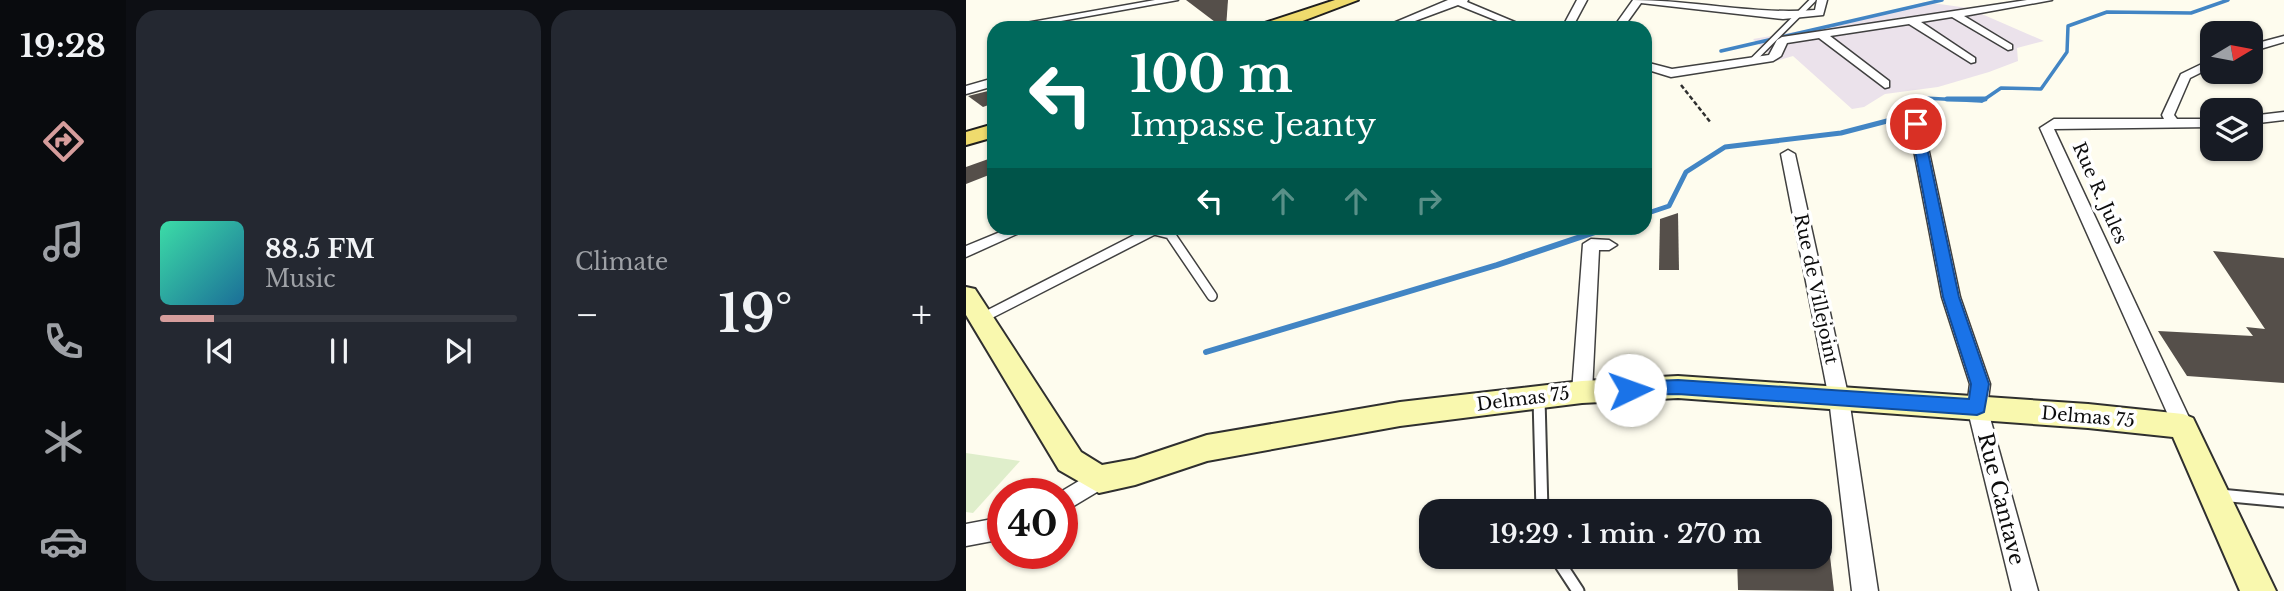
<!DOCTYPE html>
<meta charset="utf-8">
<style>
:root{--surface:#171b24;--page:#242831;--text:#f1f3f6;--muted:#9ea1a6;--line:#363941;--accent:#d69d9c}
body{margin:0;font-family:"Libre Baskerville",serif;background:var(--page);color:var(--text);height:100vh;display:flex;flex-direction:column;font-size:26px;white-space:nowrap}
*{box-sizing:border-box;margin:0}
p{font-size:23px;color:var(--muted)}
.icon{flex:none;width:38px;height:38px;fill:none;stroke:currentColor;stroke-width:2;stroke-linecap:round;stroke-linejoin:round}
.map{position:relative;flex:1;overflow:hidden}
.details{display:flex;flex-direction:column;gap:10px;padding:10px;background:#0d0f14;width:840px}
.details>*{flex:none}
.banner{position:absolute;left:21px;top:21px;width:665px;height:214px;border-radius:21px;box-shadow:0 2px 5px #0004;background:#00695c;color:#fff;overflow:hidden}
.needle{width:46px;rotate:80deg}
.tools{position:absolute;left:1234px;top:21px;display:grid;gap:14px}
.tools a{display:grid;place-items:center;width:63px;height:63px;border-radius:14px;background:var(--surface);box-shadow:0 2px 5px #0004;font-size:35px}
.speed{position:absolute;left:21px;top:478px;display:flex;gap:14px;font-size:35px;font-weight:700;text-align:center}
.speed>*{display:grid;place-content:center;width:91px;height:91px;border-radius:50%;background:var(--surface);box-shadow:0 2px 5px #0004;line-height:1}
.speed .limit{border:10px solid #d22;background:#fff;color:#111}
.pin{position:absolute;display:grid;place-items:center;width:60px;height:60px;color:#fff;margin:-30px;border:4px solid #fff;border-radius:50%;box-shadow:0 2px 7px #0007}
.me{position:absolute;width:77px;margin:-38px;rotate:87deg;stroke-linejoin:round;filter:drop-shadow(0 0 5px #0008)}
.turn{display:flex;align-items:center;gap:24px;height:147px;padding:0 28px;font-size:32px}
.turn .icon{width:91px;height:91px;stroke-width:2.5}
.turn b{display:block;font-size:49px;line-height:60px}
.lanes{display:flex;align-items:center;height:66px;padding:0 28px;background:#0003;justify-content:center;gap:35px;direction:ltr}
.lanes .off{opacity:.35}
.big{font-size:52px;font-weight:600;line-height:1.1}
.details .tile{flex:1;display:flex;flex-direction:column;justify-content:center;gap:10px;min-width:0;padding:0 24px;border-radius:21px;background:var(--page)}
.song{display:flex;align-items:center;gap:21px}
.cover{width:84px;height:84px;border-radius:10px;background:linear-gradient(135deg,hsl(160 70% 55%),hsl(200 70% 35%))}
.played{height:7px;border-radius:4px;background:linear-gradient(90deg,var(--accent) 15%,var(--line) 15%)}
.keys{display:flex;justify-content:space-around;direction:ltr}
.heat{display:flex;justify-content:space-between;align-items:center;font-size:38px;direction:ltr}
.details .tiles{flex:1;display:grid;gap:10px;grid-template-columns:repeat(2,1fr)}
.trip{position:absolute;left:453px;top:499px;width:413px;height:70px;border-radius:21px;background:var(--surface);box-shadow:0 2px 5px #0004;font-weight:600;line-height:70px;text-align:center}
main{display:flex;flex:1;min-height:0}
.tabs{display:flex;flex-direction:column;width:126px;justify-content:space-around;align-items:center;background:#090b0e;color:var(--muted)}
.tabs .icon{width:49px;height:49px}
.tabs .on{color:var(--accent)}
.tabs b{font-size:32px;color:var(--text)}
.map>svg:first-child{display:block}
</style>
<main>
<nav class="tabs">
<b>19:28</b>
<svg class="icon on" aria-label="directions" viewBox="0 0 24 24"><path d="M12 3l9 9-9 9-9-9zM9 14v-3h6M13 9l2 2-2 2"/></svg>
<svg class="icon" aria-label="music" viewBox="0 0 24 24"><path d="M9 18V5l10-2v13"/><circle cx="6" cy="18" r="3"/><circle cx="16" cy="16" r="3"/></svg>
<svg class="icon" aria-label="phone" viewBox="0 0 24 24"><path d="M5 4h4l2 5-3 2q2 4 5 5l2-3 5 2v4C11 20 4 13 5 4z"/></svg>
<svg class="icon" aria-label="climate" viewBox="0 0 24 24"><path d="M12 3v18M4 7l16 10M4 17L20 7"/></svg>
<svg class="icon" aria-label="car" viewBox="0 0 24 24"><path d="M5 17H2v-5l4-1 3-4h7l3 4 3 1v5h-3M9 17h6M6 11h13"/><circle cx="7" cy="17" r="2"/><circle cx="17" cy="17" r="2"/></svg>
</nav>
<section class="details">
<div class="tiles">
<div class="tile">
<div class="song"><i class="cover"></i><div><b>88.5 FM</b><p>Music</p></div></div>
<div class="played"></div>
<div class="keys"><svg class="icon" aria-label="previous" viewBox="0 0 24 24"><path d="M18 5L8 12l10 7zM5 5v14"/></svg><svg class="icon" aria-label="pause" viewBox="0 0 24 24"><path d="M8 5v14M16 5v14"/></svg><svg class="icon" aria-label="next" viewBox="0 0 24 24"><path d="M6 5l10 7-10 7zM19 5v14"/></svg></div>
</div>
<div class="tile"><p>Climate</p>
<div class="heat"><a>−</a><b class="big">19°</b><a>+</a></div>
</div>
</div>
</section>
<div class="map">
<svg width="1318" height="591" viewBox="0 0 1318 591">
<rect width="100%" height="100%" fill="#fefcee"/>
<path fill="#ebe2eb" d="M959,2L1002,8L1078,41L1051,48L1052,61L1023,72L972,87L919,94L898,107L886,109L827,56L810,61L787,39L875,24Z"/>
<path fill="#dfeecb" d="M0,453L54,461L7,513L0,512Z"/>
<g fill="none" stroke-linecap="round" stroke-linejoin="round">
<g stroke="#4285c4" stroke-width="3.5">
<path d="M755,51L976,0"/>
<path d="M956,101L958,98L1015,101"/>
<path d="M1016,101L1035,88L1075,89L1101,52L1102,26L1141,12L1225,13L1262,0"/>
</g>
<g stroke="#4285c4" stroke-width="5">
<path d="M981,99H1019"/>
<path d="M679,214L703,206L720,172L759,147L875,133L944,115L957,99"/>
</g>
<path stroke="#4285c4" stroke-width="6" d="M240,352L531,265L641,228"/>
</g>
<g fill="#554f4a">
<path d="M220,0H262L260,28H257Z"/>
<path d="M22,91L28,97V103L17,107L2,96Z"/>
<path d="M28,157V173L0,184V167Z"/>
<path d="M712,213L713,270H693L694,219Z"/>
<path d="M1247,251L1318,258V383L1221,376L1192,331L1287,336L1280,327L1299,329Z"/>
<path d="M771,556H864L868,591L772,590Z"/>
</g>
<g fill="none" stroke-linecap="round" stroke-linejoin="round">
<defs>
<path id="lane-far2" d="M787,60L847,0"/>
<path id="lane-far1" d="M16,318L188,230L204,234L246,296"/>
<g id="lane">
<path d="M573,398L576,511"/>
<path d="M1254,495L1318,501"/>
<path d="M589,556L612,591"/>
</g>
<g id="street">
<path d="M189,0H212L56,28H32Z"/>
<path d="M482,0H502L501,2L563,28H549L492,5L430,28L418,27Z"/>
<path d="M611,0H621L606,28H596Z"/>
<path d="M667,0C728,0 788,15 849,10L851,0H861L857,15L817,19L675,3L657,28H647Z"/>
<path d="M1061,0H1086L998,16L1046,45V49L1042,50L986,17L955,22L1009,58V62L1005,63L943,24L864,36L923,81V87L919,88L853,38L821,43L815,56L807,61L705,77L679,69V62L706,69L803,55L811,40L816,37Z"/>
<path d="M1318,36V42L1284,52V45Z"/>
<path d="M1246,59V67L1224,78L1208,115L1211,119H1246V127L1088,129L1227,426L1224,432L1217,435L1210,432L1207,426L1074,128L1088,119H1198L1196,115L1215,74Z"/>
<path d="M28,78V86L0,94V86Z"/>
<path d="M1318,112V120L1284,124V116Z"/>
<path d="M950,120L957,124L994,297L1024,384L1021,407L1072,591H1046L1001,407L1004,384L976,297L943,124Z"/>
<path d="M822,150L829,154L883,399L912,591H886L863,399L815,154Z"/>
<path d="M44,228H64L0,257V246Z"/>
<path d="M625,239L643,240L651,245L643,250H633L626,392L623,398L616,400L609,398L606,392L617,244Z"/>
<path d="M133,469L141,472L144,479L141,486L96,513V494H91Z"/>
<path d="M37,517V539L0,546V524Z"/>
</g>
<path id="secondary" d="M0,287L9,289L115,452L136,465L169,459L241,435L434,402L616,381L712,376L1122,404L1217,414L1227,418L1310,591H1274L1207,437L1122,428L712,398L616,403L434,426L241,461L169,485L133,493L93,470L0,315Z"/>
<g id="primary">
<path d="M369,0H392L318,28H294L296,24Z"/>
<path d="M28,124V137L0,145V132Z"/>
</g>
</defs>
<use href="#lane-far2" stroke="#404040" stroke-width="8"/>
<use href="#lane-far1" stroke="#404040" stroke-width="12"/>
<use href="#lane" stroke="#404040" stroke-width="15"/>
<use href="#street" stroke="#404040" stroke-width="3"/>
<use href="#secondary" stroke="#2f2f2f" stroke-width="4"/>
<use href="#primary" stroke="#1e1e1e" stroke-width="4"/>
<path stroke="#2f2f2f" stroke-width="2.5" stroke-dasharray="4.5 2.5" stroke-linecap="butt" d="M715,85L745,123"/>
<use href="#lane-far2" stroke="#fff" stroke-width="5"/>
<use href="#lane-far1" stroke="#fff" stroke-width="9"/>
<use href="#lane" stroke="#fff" stroke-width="11"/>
<use href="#street" fill="#fff" fill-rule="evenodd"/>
<use href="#secondary" fill="#f9f8ae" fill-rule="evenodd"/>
<use href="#primary" fill="#efdb6d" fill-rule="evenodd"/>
</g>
<path fill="#1a73e8" stroke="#114b97" stroke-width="2" d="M950,121L956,124L993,297L1023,384L1018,412L1011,415L712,394L657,395L655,390L657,385L664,382L712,380L1003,399L1005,384L977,297L944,124Z"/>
<g text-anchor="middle" stroke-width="7" stroke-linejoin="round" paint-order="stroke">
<g font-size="18" fill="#0d0d0d" stroke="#fff">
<text transform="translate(1134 193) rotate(66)" y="6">Rue R. Jules</text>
<text transform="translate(850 289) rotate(78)" y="6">Rue de Villejoint</text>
<text transform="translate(557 399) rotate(-7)" y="6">Delmas 75</text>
<text transform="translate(1122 417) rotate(5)" y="6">Delmas 75</text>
</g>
<g font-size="21" fill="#0d0d0d" stroke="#fff">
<text transform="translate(1035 499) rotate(76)" y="7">Rue Cantave</text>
</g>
</g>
</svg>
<div class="tools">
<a><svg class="needle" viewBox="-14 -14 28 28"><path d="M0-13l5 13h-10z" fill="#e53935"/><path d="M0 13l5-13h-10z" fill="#9ea1a6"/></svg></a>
<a><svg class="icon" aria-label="layers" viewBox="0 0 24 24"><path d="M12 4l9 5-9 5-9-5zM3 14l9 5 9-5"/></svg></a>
</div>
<div class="speed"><div class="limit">40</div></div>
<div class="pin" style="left:950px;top:124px;background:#d93025"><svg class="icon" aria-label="arrive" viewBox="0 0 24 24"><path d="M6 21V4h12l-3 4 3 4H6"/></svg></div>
<svg class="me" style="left:664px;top:390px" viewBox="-20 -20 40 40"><circle r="19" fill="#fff"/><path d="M0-13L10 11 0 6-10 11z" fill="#1a73e8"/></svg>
<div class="trip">19:29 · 1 min · 270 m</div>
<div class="banner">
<div class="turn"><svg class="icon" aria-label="left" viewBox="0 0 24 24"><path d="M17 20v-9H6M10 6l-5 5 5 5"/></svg><div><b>100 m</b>Impasse Jeanty</div></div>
<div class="lanes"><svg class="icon" aria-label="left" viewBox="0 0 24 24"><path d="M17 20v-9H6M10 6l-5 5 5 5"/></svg><svg class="icon off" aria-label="ahead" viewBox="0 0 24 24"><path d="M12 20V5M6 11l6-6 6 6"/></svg><svg class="icon off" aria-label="ahead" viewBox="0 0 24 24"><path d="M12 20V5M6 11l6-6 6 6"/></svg><svg class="icon off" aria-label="right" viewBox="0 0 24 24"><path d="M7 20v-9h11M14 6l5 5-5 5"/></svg></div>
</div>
</div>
</main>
